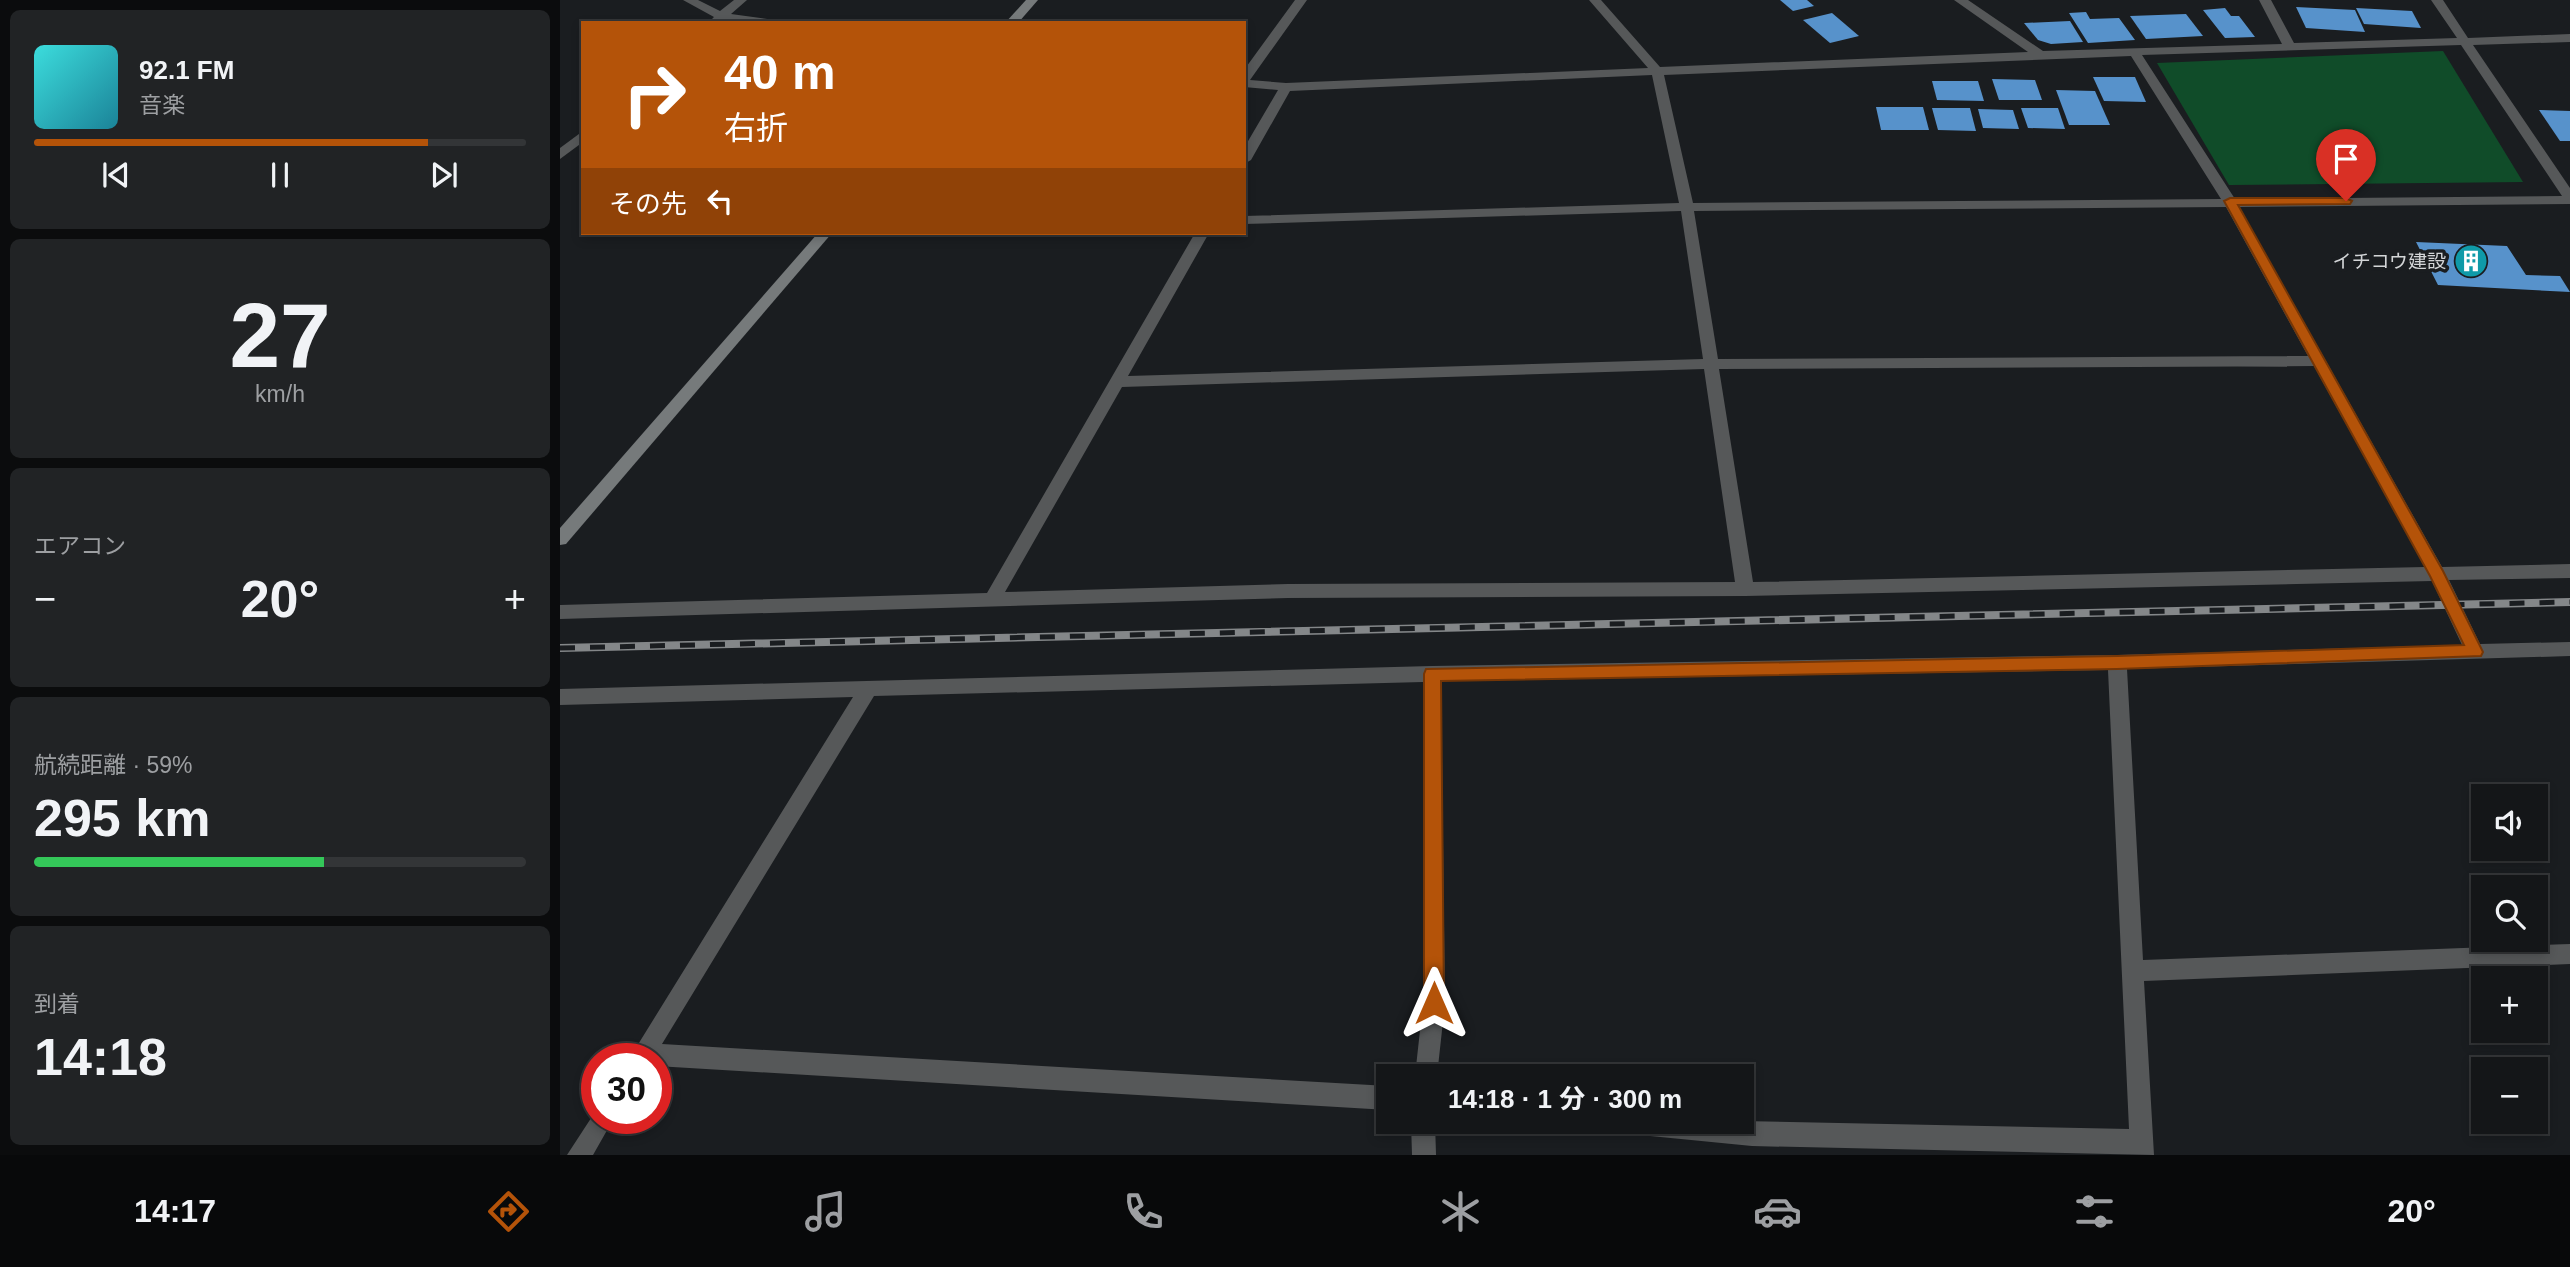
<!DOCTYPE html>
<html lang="ja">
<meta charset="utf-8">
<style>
:root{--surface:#141618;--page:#212325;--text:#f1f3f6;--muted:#9d9fa2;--line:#333537;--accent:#b45309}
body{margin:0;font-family:Helvetica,"Noto Sans JP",sans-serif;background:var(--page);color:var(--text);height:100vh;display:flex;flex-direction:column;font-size:26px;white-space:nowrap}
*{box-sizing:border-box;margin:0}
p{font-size:23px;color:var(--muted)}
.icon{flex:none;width:38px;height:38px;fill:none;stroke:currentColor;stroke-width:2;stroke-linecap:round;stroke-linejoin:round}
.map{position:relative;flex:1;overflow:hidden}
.panel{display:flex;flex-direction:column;gap:10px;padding:10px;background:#0b0c0d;width:560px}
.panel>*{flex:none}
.top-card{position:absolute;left:21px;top:21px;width:665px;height:214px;border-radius:0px;box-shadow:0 4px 10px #0003,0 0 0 2px var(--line);background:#b45309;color:#fff;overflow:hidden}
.controls{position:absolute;left:1911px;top:784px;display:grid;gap:14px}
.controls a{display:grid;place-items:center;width:77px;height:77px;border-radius:0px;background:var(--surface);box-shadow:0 4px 10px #0003,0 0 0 2px var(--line);font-size:35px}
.speed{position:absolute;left:21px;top:1043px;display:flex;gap:14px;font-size:35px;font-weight:700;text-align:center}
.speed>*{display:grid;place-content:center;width:91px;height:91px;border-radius:50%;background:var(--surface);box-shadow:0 4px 10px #0003,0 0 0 2px var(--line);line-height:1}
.speed .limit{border:10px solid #d22;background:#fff;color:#111}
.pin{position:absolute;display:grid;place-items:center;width:60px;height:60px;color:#fff;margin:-72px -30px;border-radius:50% 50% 50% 0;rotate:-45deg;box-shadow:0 0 7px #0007}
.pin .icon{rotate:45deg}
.me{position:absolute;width:77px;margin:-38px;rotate:0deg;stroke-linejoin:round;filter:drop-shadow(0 0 5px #0008)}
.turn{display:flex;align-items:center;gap:24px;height:147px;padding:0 28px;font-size:32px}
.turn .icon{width:91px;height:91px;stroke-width:2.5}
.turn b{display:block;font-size:49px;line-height:60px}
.then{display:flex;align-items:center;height:66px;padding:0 28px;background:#0003;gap:14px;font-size:26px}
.big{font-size:52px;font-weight:700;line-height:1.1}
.panel .tile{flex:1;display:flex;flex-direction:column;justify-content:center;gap:10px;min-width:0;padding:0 24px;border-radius:10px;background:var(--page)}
.panel .dial{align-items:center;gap:0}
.dial b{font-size:91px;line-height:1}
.song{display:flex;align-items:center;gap:21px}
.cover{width:84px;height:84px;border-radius:10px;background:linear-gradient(135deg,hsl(180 70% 55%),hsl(190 70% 35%))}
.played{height:7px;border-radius:4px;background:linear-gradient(90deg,var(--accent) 80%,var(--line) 80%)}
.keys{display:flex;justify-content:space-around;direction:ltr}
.heat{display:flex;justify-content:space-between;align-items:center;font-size:38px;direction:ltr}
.charge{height:10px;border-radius:5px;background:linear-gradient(90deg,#34c759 59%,var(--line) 0)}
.trip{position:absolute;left:816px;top:1064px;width:378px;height:70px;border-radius:0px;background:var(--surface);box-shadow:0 4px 10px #0003,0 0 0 2px var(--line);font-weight:700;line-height:70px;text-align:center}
.dock{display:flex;height:112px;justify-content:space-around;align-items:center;background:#08090a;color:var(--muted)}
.dock .icon{width:49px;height:49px}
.dock .selected{color:var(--accent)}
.dock b{font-size:32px;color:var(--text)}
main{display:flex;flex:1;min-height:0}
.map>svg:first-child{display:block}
</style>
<main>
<section class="panel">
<div class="tile">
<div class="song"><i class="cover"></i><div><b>92.1 FM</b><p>音楽</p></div></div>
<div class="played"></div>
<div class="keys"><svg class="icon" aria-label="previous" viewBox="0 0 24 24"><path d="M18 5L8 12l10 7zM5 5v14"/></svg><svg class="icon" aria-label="pause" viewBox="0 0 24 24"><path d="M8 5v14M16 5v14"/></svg><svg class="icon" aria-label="next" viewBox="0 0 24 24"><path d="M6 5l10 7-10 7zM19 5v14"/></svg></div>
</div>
<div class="tile dial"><b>27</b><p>km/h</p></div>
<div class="tile"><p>エアコン</p>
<div class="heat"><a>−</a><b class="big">20°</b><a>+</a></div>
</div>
<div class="tile"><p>航続距離 · 59%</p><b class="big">295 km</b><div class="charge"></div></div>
<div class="tile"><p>到着</p><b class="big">14:18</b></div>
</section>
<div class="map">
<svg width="2010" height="1155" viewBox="0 0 2010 1155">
<rect width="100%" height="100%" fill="#1a1d20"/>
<path fill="#104c29" d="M1883,51L1963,182L1669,185L1597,63Z"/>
<g fill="#5792cb">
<path d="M1220,0H1247L1254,6L1233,11Z"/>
<path d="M1736,7L1795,10L1805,32L1746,28Z"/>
<path d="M1665,8L1671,16H1679L1695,37L1665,38L1643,10Z"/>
<path d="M1796,8L1852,11L1861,28L1804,24Z"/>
<path d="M1526,12L1530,19L1559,18L1575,40L1528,43L1509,13Z"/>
<path d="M1272,13L1299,36L1270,43L1243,20Z"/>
<path d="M1626,14L1643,36L1586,39L1570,16Z"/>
<path d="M1510,21L1523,42L1491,44L1478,40L1464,23Z"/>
<path d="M1533,77H1575L1586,102L1544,101Z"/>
<path d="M1432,79L1475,80L1482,100H1439Z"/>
<path d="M1372,81H1418L1424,101L1377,100Z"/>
<path d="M1496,90L1535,91L1550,125H1509Z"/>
<path d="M1316,107H1363L1369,130H1321Z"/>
<path d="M1372,108H1410L1416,131L1378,130Z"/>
<path d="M1461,108H1498L1505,129L1468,128Z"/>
<path d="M1418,109L1453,110L1459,129L1423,128Z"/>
<path d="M1979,110L2010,111V141H2000Z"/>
<path d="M1856,242L1947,246L1966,275L2000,276L2010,292L1878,285Z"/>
</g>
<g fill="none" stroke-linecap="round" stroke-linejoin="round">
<g fill="#565859" fill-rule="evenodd">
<path d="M123,0H138L160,11L174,0H187L171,14L214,20L220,23L164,20L154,23L151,20L154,17Z"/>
<path d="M735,0H747L690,80L726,83L1088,68L1029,0H1041L1100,67L1468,52L1394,0H1408L1483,51L1722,44L1699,0H1711L1734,43L1897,38L1871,0H1883L1908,38L2010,34V42L1913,45L2010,188V204L1679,207L1882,567L2010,564V578L1889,580L1920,644L2010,642V656L1567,669L1583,960L2010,944V964L1584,981L1594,1155L1192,1146L1070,1134L1062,1130L1058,1122L1181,1121L1569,1129L1548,670L881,681L885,1003L877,1076H855L863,1003V682L314,696L102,1044L828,1086V1110L96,1066V1059H69L293,697L0,705V689L872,666L1557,655L1902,645L1872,581L1185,596L728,598L0,619V605L427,593L635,233H649L568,376L1143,359L1121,211L684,224V216L1119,203L1092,75L730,91L691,160L684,164V148L718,90L684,87V70ZM1901,45L2002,196L1675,199L1582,55ZM1571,56L1661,199L1133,203L1104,75ZM1666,207L1748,356L1158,359L1134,211ZM1754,366L1865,567L1193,582L1159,369ZM1144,369L1175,582L728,584L445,592L562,387Z"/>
<path d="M23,131V142L0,159V148Z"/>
<path d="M37,1109V1118H54L33,1155H7Z"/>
<path d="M851,1122H875L876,1155H852Z"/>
</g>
<g fill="#767a7b" fill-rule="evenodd">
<path d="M466,0H478L458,23H445Z"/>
<path d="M258,233H272L6,544L0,545V528Z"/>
</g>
<defs>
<path id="rail" d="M0,648L2010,602"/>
</defs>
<use href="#rail" stroke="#848789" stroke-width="8"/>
<use href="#rail" stroke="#1a1d20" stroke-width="5" stroke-dasharray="15" stroke-linecap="butt"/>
</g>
<path fill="#b45309" stroke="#753606" stroke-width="2" d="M1786,198L1792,201L1790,204L1678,205L1883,571L1923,652L1921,656L1557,669L881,681L884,1003L882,1010L874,1012L867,1010L864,1003V674L866,669L1557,656L1904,645L1870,576L1664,201L1670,198Z"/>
<defs>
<symbol id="building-disc" viewBox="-11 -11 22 22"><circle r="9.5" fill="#0f9aa8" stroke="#1a1d20"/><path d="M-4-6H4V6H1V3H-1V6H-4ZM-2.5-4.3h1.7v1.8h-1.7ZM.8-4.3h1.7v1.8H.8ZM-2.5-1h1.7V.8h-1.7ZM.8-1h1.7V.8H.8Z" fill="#fff"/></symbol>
</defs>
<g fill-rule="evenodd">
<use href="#building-disc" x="1892" y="242" width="38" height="38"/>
</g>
<g text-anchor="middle" stroke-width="7" stroke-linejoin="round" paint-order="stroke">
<g font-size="19" fill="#d3d5d7" stroke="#1a1d20" text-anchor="end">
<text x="1886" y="268">イチコウ建設</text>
</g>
</g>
</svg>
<div class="controls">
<a><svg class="icon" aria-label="sound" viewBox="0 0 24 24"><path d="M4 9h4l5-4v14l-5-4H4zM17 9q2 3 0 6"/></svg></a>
<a><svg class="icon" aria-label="search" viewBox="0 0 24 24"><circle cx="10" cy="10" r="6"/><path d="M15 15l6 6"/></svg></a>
<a>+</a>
<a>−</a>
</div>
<div class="speed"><div class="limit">30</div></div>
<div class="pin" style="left:1786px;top:201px;background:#d93025"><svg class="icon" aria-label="arrive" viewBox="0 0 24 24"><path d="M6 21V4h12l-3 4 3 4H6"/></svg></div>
<svg class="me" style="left:874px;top:1003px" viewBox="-20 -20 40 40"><path d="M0-17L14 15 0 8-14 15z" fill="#b45309" stroke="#fff" stroke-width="4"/></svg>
<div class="trip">14:18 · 1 分 · 300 m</div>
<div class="top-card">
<div class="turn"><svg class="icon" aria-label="right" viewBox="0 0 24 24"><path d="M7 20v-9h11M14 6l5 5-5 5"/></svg><div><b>40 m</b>右折</div></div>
<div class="then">その先<svg class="icon" aria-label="left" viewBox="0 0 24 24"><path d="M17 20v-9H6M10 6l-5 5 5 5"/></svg></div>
</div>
</div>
</main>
<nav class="dock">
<b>14:17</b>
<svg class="icon selected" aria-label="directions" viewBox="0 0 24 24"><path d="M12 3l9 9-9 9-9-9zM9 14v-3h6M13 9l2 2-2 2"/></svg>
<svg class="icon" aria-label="music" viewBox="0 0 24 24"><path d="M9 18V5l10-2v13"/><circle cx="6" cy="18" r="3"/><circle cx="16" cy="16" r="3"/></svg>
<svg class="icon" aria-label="phone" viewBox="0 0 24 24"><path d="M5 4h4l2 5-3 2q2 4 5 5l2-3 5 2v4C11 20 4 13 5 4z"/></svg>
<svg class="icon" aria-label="climate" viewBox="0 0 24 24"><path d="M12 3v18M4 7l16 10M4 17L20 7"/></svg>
<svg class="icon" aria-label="car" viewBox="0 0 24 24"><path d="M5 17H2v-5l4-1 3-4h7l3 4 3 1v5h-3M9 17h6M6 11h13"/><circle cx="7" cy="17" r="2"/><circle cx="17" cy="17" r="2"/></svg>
<svg class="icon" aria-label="filters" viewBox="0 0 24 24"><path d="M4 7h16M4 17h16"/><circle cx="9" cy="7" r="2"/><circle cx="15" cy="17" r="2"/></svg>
<b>20°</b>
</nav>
